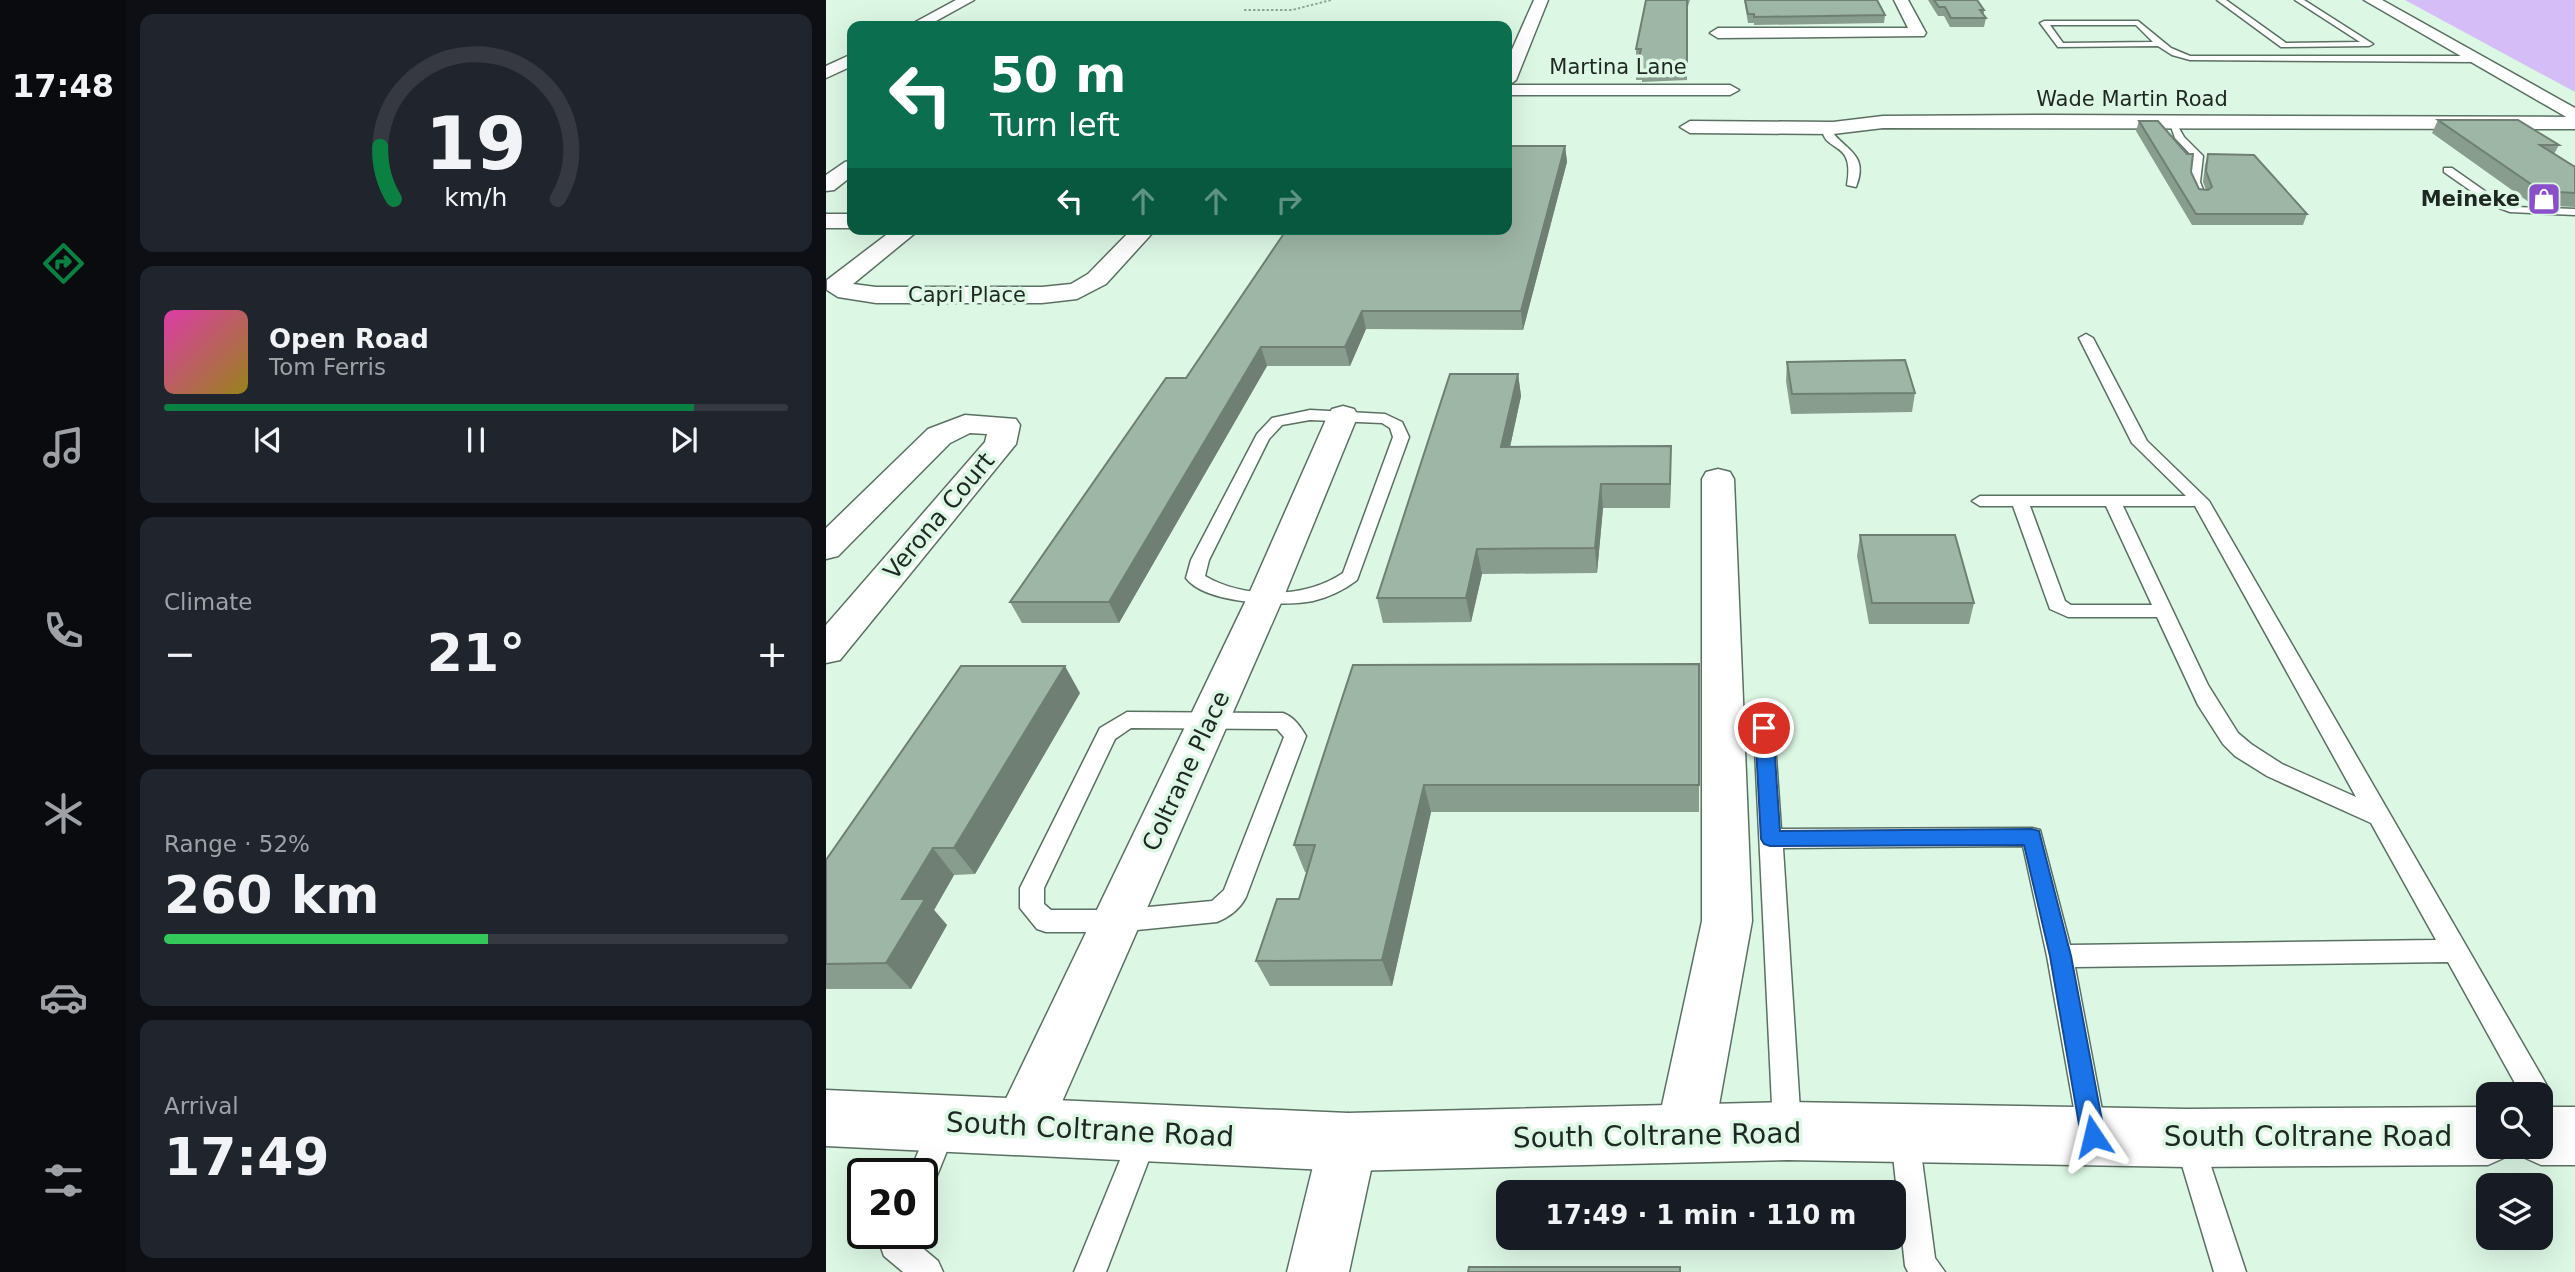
<!DOCTYPE html>
<meta charset="utf-8">
<style>
:root{--surface:#171b24;--page:#20242c;--text:#f1f3f6;--muted:#9ea1a6;--line:#363941;--accent:#0b8043}
body{margin:0;font-family:"DejaVu Sans",sans-serif;background:var(--page);color:var(--text);height:100vh;display:flex;flex-direction:column;font-size:26px;white-space:nowrap}
*{box-sizing:border-box;margin:0}
p{font-size:23px;color:var(--muted)}
.icon{flex:none;width:38px;height:38px;fill:none;stroke:currentColor;stroke-width:2;stroke-linecap:round;stroke-linejoin:round}
.map{position:relative;flex:1;overflow:hidden}
.sheet{display:flex;flex-direction:column;gap:14px;padding:14px;background:#0d0f14;width:700px}
.sheet>*{flex:none}
.top-card{position:absolute;left:21px;top:21px;width:665px;height:214px;border-radius:14px;box-shadow:0 7px 28px #0002;background:#0b6e4f;color:#fff;overflow:hidden}
.tools{position:absolute;left:1650px;top:1082px;display:grid;gap:14px}
.tools a{display:grid;place-items:center;width:77px;height:77px;border-radius:14px;background:var(--surface);box-shadow:0 7px 28px #0002;font-size:35px}
.speed{position:absolute;left:21px;top:1158px;display:flex;gap:14px;font-size:35px;font-weight:700;text-align:center}
.speed>*{display:grid;place-content:center;width:91px;height:91px;border-radius:50%;background:var(--surface);box-shadow:0 7px 28px #0002;line-height:1}
.speed .limit{border:4px solid #111;border-radius:10px;background:#fff;color:#111}
.pin{position:absolute;display:grid;place-items:center;width:60px;height:60px;color:#fff;margin:-30px;border:4px solid #fff;border-radius:50%;box-shadow:0 2px 7px #0007}
.me{position:absolute;width:77px;margin:-38px;rotate:350deg;stroke-linejoin:round;filter:drop-shadow(0 0 5px #0008)}
.turn{display:flex;align-items:center;gap:24px;height:147px;padding:0 28px;font-size:32px}
.turn .icon{width:91px;height:91px;stroke-width:2.5}
.turn b{display:block;font-size:49px;line-height:60px}
.lanes{display:flex;align-items:center;height:66px;padding:0 28px;background:#0003;justify-content:center;gap:35px;direction:ltr}
.lanes .off{opacity:.35}
.big{font-size:52px;font-weight:600;line-height:1.1}
.sheet .tile{flex:1;display:flex;flex-direction:column;justify-content:center;gap:10px;min-width:0;padding:0 24px;border-radius:14px;background:var(--page)}
.sheet .dial{align-items:center;gap:0}
.dial svg{height:182px;overflow:visible;fill:none;stroke:var(--line);stroke-width:7;stroke-linecap:round;text-anchor:middle}
.dial text{fill:var(--text);stroke:none}
.song{display:flex;align-items:center;gap:21px}
.cover{width:84px;height:84px;border-radius:10px;background:linear-gradient(135deg,hsl(320 70% 55%),hsl(50 70% 35%))}
.played{height:7px;border-radius:4px;background:linear-gradient(90deg,var(--accent) 85%,var(--line) 85%)}
.keys{display:flex;justify-content:space-around;direction:ltr}
.heat{display:flex;justify-content:space-between;align-items:center;font-size:38px;direction:ltr}
.charge{height:10px;border-radius:5px;background:linear-gradient(90deg,#34c759 52%,var(--line) 0)}
.trip{position:absolute;left:670px;top:1180px;width:410px;height:70px;border-radius:14px;background:var(--surface);box-shadow:0 7px 28px #0002;font-weight:600;line-height:70px;text-align:center}
main{display:flex;flex:1;min-height:0}
.tabs{display:flex;flex-direction:column;width:126px;justify-content:space-around;align-items:center;background:#090b0e;color:var(--muted)}
.tabs .icon{width:49px;height:49px}
.tabs .current{color:var(--accent)}
.tabs b{font-size:32px;color:var(--text)}
.map>svg:first-child{display:block}
</style>
<main>
<nav class="tabs">
<b>17:48</b>
<svg class="icon current" aria-label="directions" viewBox="0 0 24 24"><path d="M12 3l9 9-9 9-9-9zM9 14v-3h6M13 9l2 2-2 2"/></svg>
<svg class="icon" aria-label="music" viewBox="0 0 24 24"><path d="M9 18V5l10-2v13"/><circle cx="6" cy="18" r="3"/><circle cx="16" cy="16" r="3"/></svg>
<svg class="icon" aria-label="phone" viewBox="0 0 24 24"><path d="M5 4h4l2 5-3 2q2 4 5 5l2-3 5 2v4C11 20 4 13 5 4z"/></svg>
<svg class="icon" aria-label="climate" viewBox="0 0 24 24"><path d="M12 3v18M4 7l16 10M4 17L20 7"/></svg>
<svg class="icon" aria-label="car" viewBox="0 0 24 24"><path d="M5 17H2v-5l4-1 3-4h7l3 4 3 1v5h-3M9 17h6M6 11h13"/><circle cx="7" cy="17" r="2"/><circle cx="17" cy="17" r="2"/></svg>
<svg class="icon" aria-label="filters" viewBox="0 0 24 24"><path d="M4 7h16M4 17h16"/><circle cx="9" cy="7" r="2"/><circle cx="15" cy="17" r="2"/></svg>
</nav>
<section class="sheet">
<div class="tile dial"><svg viewBox="0 0 100 80">
<path d="M14 69A42 42 0 1 1 86 69"/>
<path d="M14 69A42 42 0 0 1 8 46" stroke="#0b8043"/>
<text x="50" y="56" font-size="32" font-weight="700">19</text>
<text x="50" y="72" font-size="11">km/h</text>
</svg></div>
<div class="tile">
<div class="song"><i class="cover"></i><div><b>Open Road</b><p>Tom Ferris</p></div></div>
<div class="played"></div>
<div class="keys"><svg class="icon" aria-label="previous" viewBox="0 0 24 24"><path d="M18 5L8 12l10 7zM5 5v14"/></svg><svg class="icon" aria-label="pause" viewBox="0 0 24 24"><path d="M8 5v14M16 5v14"/></svg><svg class="icon" aria-label="next" viewBox="0 0 24 24"><path d="M6 5l10 7-10 7zM19 5v14"/></svg></div>
</div>
<div class="tile"><p>Climate</p>
<div class="heat"><a>−</a><b class="big">21°</b><a>+</a></div>
</div>
<div class="tile"><p>Range · 52%</p><b class="big">260 km</b><div class="charge"></div></div>
<div class="tile"><p>Arrival</p><b class="big">17:49</b></div>
</section>
<div class="map">
<svg width="1749" height="1272" viewBox="0 0 1749 1272">
<rect width="100%" height="100%" fill="#ddf7e5"/>
<path fill="#d5bdf8" d="M1579,0H1749V92Z"/>
<g fill="none" stroke-linecap="round" stroke-linejoin="round">
<defs>
<g id="lane">
<path d="M1391,0H1400L1460,43L1534,42L1469,0H1478L1547,44L1543,46L1455,47Z"/>
<path d="M1218,21H1312L1345,48L1364,56H1649L1653,59L1649,62L1364,60L1346,55L1332,46L1232,47L1214,23ZM1224,25H1310L1327,42L1237,43Z"/>
<path d="M1343,121H1349L1358,137L1377,156L1374,182L1380,197L1379,199L1370,197L1364,182L1367,157L1349,138Z"/>
<path d="M996,126H1002C1017,151 1044,152 1030,187L1021,185C1030,137 996,155 996,126Z"/>
<path d="M1618,168H1626L1673,201L1689,207L1749,209V215L1684,212L1665,205L1618,172Z"/>
<path d="M1260,334L1267,338L1321,441L1383,501L1720,1084L1724,1094L1720,1104L1715,1106V1094H1695L1622,962L1249,967L1280,1131L1276,1141L1266,1145L1256,1141L1252,1131L1221,956L1197,846L957,848L975,1126L971,1136L961,1140L951,1136L947,1126L928,728L931,722L938,720L945,722L948,728L955,829L1206,828L1214,830L1244,945L1610,940L1545,823L1441,776L1409,756L1397,744L1372,705L1331,617H1242L1224,609L1187,506H1154L1146,501L1154,496H1360L1306,443L1253,338ZM1204,506H1280L1326,605H1245L1239,601ZM1297,506H1369L1530,797L1456,764L1425,744L1412,733L1382,685Z"/>
<path d="M484,410L559,414L576,422L583,437L531,580C518,590 503,597 487,601C458,607 379,604 360,578L365,560L431,434L446,418ZM484,420L556,423L564,428L567,437L517,573C479,599 418,599 379,576L383,560L443,439L456,425Z"/>
<path d="M301,712L457,713C468,717 474,726 480,736L420,897C414,909 403,917 391,922L291,932H220L211,929L194,908V888L274,728ZM305,728L451,729L458,737L398,890L386,901L291,910H225L218,904V888L289,739Z"/>
<path d="M117,1112L127,1116L131,1126L106,1188L96,1193V1174H83L107,1116Z"/>
<path d="M318,1122L328,1126L332,1136L280,1272H248L308,1126Z"/>
<path d="M1079,1123L1089,1127L1093,1137L1109,1258L1119,1272H1082L1079,1266L1065,1137L1069,1127Z"/>
<path d="M1363,1128L1373,1132L1377,1142L1420,1272H1388L1349,1142L1353,1132Z"/>
<path d="M58,1234H89L87,1240L112,1261L117,1272H77L58,1256L54,1245Z"/>
</g>
<g id="street">
<path d="M130,0H148L101,26H82Z"/>
<path d="M708,0H722L690,80L683,85H904L913,90L904,95H681V61Z"/>
<path d="M1068,0H1082L1100,33L1098,36L892,38L884,33L892,28H1082Z"/>
<path d="M26,54V66L0,78V66Z"/>
<path d="M1224,115L1749,117V129L1057,128L1007,134L864,133L854,127L864,121L1007,122L1057,116Z"/>
<path d="M26,160V176L8,190L0,191V175L19,162Z"/>
<rect x="0" y="214" width="26" height="14"/>
<path d="M68,229H94L27,284L50,287H216L245,284L262,274L306,229H330L280,284L251,299L216,303H50L12,297L1,290V280Z"/>
<path d="M517,406L528,409L532,415L458,596L217,1145L197,1154L177,1145L168,1125L177,1105L422,596L502,415L506,409Z"/>
<path d="M139,415L190,419L194,425L190,444L14,660L0,663V625L159,442L161,434L144,433L124,443L12,556L0,559V528L102,429Z"/>
<path d="M892,469L904,472L908,479L926,921L888,1133L879,1153L859,1162L839,1153L830,1133L876,921V479L880,472Z"/>
<path d="M522,1113L542,1122L551,1142L523,1272H461L493,1142L502,1122Z"/>
</g>
<g id="secondary">
<path d="M0,1090L522,1113L961,1102L1361,1109L1662,1107V1146H1686L1682,1156L1662,1165L1361,1167L961,1160L522,1171L0,1146Z"/>
<path d="M1715,1107H1749V1165H1715L1695,1156L1691,1146H1715Z"/>
</g>
<path id="primary" d="M1538,0H1556L1749,108V122Z"/>
</defs>
<use href="#lane" stroke="#5a7062" stroke-width="3"/>
<use href="#street" stroke="#5a7062" stroke-width="3"/>
<use href="#secondary" stroke="#5a7062" stroke-width="3"/>
<use href="#primary" stroke="#5a7062" stroke-width="3"/>
<path stroke="#92a699" stroke-width="2" stroke-dasharray="2.5 2" stroke-linecap="butt" d="M418,10H466L505,0"/>
<use href="#lane" fill="#fff" fill-rule="evenodd"/>
<use href="#street" fill="#fff" fill-rule="evenodd"/>
<use href="#secondary" fill="#fff" fill-rule="evenodd"/>
<use href="#primary" fill="#fff" fill-rule="evenodd"/>
</g>
<g fill="#889d8e">
<path d="M820,0H864L861,9V80L816,82V80H810V70L813,58H810V49Z"/>
<path d="M918,0H1051L1059,15L1058,23L928,25V23H922Z"/>
<path d="M1102,0H1151L1158,10V15L1160,18L1158,27H1124L1118,16H1112Z"/>
<path d="M1612,120L1733,145L1728,154L1749,167V207L1707,205L1606,133Z"/>
<path d="M1313,121L1365,172L1373,189L1380,190L1377,182L1379,165L1382,154L1481,214L1477,225H1366L1310,131Z"/>
<path d="M739,146L741,162L697,330L540,329L524,366H441L293,623H196L184,602L360,378Z"/>
<path d="M961,362L1089,393L1086,412L965,414L960,381Z"/>
<path d="M692,374L695,396L684,447L845,469L844,508H777L771,573L656,574L645,622L557,623L551,598Z"/>
<path d="M1034,535L1148,603L1143,624H1043L1031,556Z"/>
<path d="M873,664V812H605L566,986H444L430,961L473,899L481,872H479L468,845L527,665Z"/>
<path d="M254,693L149,874L128,875L108,910L121,925L85,989H0V860Z"/>
</g>
<g fill="#6f7f74">
<path d="M739,146L741,162L697,330L695,311Z"/>
<path d="M536,311L540,329L524,366L519,347Z"/>
<path d="M435,347L441,366L293,623L283,602Z"/>
<path d="M692,374L695,396L679,470L675,447Z"/>
<path d="M845,446V469L844,508V484Z"/>
<path d="M775,484L777,508L771,573L769,548Z"/>
<path d="M651,549L656,574L645,622L640,598Z"/>
<path d="M239,666L254,693L149,874L128,848Z"/>
<path d="M598,785L605,812L566,986L556,960Z"/>
<path d="M107,848L128,875L108,910L121,925L85,989L60,963L76,899Z"/>
</g>
<g fill="#9eb6a5" stroke="#6f7f74" stroke-width="2">
<path d="M820,0H861V71L816,73V70H810L815,49H810Z"/>
<path d="M919,0H1051L1059,15L928,17V14H922Z"/>
<path d="M1108,0H1151L1158,10H1154L1160,18H1125L1119,7H1113Z"/>
<path d="M1612,120H1692L1733,145H1714L1749,167V193L1715,191Z"/>
<path d="M1313,121H1332L1361,154H1367L1365,172L1373,189L1382,190L1386,187L1380,171L1382,154L1428,155L1481,214H1370Z"/>
<path d="M681,146H739L695,311H536L519,347H435L283,602H184L340,378H360L461,229H681Z"/>
<path d="M1079,360L1089,393L966,394L961,362Z"/>
<path d="M624,374H692L675,447L845,446L844,484H775L769,548L651,549L640,598H551Z"/>
<path d="M1034,535H1129L1148,603H1046Z"/>
<path d="M873,664V785H598L556,960L430,961L451,899H473L489,845H468L527,665Z"/>
<path d="M135,666H239L128,848H107L76,899H99L60,963L0,964V860Z"/>
<path d="M643,1267H854V1272H642Z"/>
</g>
<path fill="#1a73e8" stroke="#114b97" stroke-width="2" d="M938,722L944,723L947,728L954,831L1206,829L1213,831L1245,956L1279,1136L1275,1144L1267,1147L1258,1144L1255,1136L1224,956L1198,845L944,846L938,844L935,839L929,728L932,723Z"/>
<defs>
<symbol id="shop-square" viewBox="-11 -11 22 22"><rect x="-9" y="-9" width="18" height="18" rx="4" fill="#8950c7" stroke="#ddf7e5"/><path d="M-5-2.5h2.3a2.7 3.5 0 0 1 5.4 0H5L5.5 6h-11ZM-1.5-2.5h3a1.5 2.3 0 0 0-3 0Z" fill="#fff"/></symbol>
</defs>
<g fill-rule="evenodd">
<use href="#shop-square" x="1699" y="180" width="38" height="38"/>
</g>
<g text-anchor="middle" stroke-width="7" stroke-linejoin="round" paint-order="stroke">
<g font-size="21" fill="#1e2721" stroke="#ddf7e5">
<text x="792" y="74">Martina Lane</text>
<text x="1306" y="106">Wade Martin Road</text>
<text x="141" y="302">Capri Place</text>
</g>
<g font-size="21" font-weight="bold" fill="#1e2721" stroke="#ddf7e5" text-anchor="end">
<text x="1694" y="206">Meineke</text>
</g>
<g font-size="24" fill="#1e2721" stroke="#ddf7e5">
<text transform="translate(113 516) rotate(-50)" y="8">Verona Court</text>
<text transform="translate(360 771) rotate(-65)" y="8">Coltrane Place</text>
</g>
<g font-size="28" fill="#1e2721" stroke="#ddf7e5">
<text transform="translate(264 1129) rotate(3)" y="10">South Coltrane Road</text>
<text transform="translate(831 1135) rotate(-1)" y="10">South Coltrane Road</text>
<text x="1482" y="1146">South Coltrane Road</text>
</g>
</g>
</svg>
<div class="tools">
<a><svg class="icon" aria-label="search" viewBox="0 0 24 24"><circle cx="10" cy="10" r="6"/><path d="M15 15l6 6"/></svg></a>
<a><svg class="icon" aria-label="layers" viewBox="0 0 24 24"><path d="M12 4l9 5-9 5-9-5zM3 14l9 5 9-5"/></svg></a>
</div>
<div class="speed"><div class="limit">20</div></div>
<div class="pin" style="left:938px;top:728px;background:#d93025"><svg class="icon" aria-label="arrive" viewBox="0 0 24 24"><path d="M6 21V4h12l-3 4 3 4H6"/></svg></div>
<svg class="me" style="left:1267px;top:1136px" viewBox="-20 -20 40 40"><path d="M0-17L14 15 0 8-14 15z" fill="#1a73e8" stroke="#fff" stroke-width="4"/></svg>
<div class="trip">17:49 · 1 min · 110 m</div>
<div class="top-card">
<div class="turn"><svg class="icon" aria-label="left" viewBox="0 0 24 24"><path d="M17 20v-9H6M10 6l-5 5 5 5"/></svg><div><b>50 m</b>Turn left</div></div>
<div class="lanes"><svg class="icon" aria-label="left" viewBox="0 0 24 24"><path d="M17 20v-9H6M10 6l-5 5 5 5"/></svg><svg class="icon off" aria-label="ahead" viewBox="0 0 24 24"><path d="M12 20V5M6 11l6-6 6 6"/></svg><svg class="icon off" aria-label="ahead" viewBox="0 0 24 24"><path d="M12 20V5M6 11l6-6 6 6"/></svg><svg class="icon off" aria-label="right" viewBox="0 0 24 24"><path d="M7 20v-9h11M14 6l5 5-5 5"/></svg></div>
</div>
</div>
</main>
